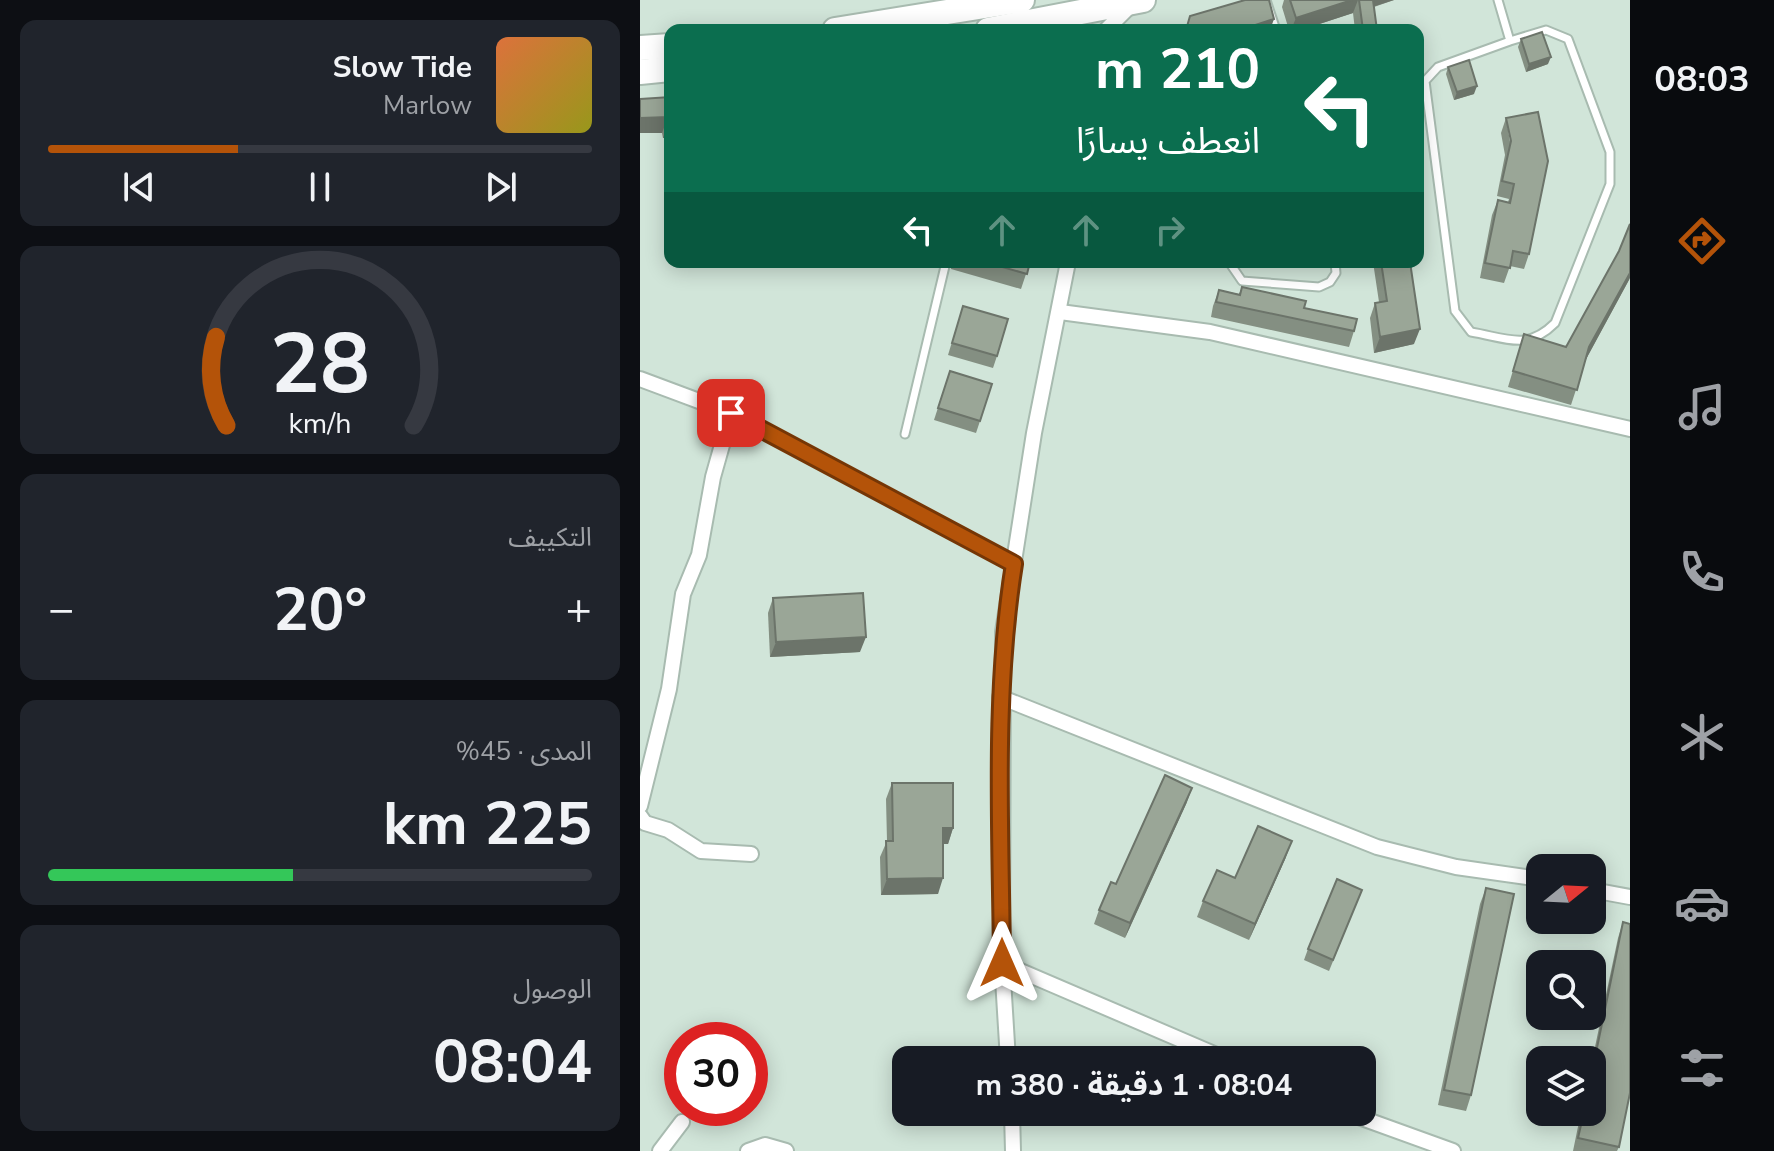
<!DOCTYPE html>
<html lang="ar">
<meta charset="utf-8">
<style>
:root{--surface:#171b24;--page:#20242c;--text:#f1f3f6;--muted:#9ea1a6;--line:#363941;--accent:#b45309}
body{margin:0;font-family:"Nunito Sans","Noto Sans Arabic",sans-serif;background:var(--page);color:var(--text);direction:rtl;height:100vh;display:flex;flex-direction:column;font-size:30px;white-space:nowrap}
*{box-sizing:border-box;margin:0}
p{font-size:26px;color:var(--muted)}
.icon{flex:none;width:44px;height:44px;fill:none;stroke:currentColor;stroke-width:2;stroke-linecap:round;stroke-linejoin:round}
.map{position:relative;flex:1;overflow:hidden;direction:ltr}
.panel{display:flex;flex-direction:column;gap:20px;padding:20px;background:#0d0f14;width:640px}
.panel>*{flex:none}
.hud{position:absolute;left:24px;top:24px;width:760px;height:244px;border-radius:16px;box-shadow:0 4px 20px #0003;direction:rtl;background:#0b6e4f;color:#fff;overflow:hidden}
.needle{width:52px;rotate:72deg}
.controls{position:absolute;left:886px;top:854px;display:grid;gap:16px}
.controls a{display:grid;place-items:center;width:80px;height:80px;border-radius:16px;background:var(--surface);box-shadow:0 4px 20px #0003;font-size:40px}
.speed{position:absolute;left:24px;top:1022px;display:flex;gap:16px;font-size:40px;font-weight:700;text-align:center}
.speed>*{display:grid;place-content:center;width:104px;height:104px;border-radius:50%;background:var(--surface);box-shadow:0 4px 20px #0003;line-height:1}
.speed .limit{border:12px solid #d22;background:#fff;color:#111}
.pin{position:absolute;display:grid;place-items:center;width:68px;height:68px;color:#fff;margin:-34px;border-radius:16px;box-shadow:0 4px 12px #0006}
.me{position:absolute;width:88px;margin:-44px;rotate:0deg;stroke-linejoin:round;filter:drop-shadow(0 0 6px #0008)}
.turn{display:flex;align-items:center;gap:28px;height:168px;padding:0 32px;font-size:36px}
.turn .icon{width:104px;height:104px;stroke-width:2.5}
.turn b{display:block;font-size:56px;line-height:68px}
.lanes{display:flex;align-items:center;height:76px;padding:0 32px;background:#0003;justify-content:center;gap:40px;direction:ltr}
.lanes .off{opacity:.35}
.big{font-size:60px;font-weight:700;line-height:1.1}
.panel .tile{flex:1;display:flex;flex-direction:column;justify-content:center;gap:12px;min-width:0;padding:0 28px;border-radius:16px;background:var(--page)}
.panel .dial{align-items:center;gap:0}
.dial svg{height:208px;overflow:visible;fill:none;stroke:var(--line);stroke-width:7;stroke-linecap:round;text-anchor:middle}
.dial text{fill:var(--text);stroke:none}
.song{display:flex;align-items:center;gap:24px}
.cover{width:96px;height:96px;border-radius:12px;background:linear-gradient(135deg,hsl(20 70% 55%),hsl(60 70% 35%))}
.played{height:8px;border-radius:4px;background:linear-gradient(90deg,var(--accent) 35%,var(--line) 35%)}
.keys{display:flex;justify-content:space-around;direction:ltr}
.heat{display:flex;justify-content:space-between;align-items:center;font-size:44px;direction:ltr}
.charge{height:12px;border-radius:6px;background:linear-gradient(90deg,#34c759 45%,var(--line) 0)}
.trip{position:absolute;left:252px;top:1046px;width:484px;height:80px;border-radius:16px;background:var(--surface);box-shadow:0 4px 20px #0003;font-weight:700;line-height:80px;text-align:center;direction:rtl}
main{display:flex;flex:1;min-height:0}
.tabs{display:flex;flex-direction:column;width:144px;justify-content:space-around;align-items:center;background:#090b0e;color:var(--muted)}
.tabs .icon{width:56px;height:56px}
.tabs .selected{color:var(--accent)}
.tabs b{font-size:36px;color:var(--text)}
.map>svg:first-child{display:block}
</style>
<main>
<nav class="tabs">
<b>08:03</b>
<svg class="icon selected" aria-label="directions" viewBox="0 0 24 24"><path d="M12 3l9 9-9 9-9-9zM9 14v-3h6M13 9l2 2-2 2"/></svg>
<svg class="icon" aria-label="music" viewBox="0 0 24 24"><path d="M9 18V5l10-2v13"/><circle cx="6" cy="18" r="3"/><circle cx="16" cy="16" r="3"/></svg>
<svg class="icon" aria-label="phone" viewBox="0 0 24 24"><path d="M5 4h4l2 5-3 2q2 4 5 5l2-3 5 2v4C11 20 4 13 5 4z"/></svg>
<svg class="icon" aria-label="climate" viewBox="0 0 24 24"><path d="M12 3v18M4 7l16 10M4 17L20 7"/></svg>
<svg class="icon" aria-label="car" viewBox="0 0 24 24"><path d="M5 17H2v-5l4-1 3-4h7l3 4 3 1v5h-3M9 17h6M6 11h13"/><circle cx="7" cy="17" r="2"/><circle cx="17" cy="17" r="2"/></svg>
<svg class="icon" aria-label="filters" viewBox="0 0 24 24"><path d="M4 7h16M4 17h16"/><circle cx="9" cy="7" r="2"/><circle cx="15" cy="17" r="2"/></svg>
</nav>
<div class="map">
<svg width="990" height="1151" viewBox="0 0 990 1151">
<rect width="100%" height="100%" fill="#d1e5d9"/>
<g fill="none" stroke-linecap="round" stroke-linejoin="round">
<defs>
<g id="service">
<path d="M626,0L636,30"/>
<path d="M858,0L870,41L906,30L928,39L970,152V184L915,323C887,351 867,338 831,332L815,311L785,81L798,67L870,41"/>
<path d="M589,262L602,281L679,287L690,282L696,273L695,262"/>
<path d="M265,434L306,262"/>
</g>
<g id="minor">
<path d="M466,30L491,5"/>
<path d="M420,312L570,332L990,429"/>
<path d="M0,379L91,413L374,564"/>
<path d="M360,697L737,847L816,867L900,879"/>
<path d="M0,806L29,689L43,594L59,555L73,477L91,413"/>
<path d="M0,816L5,823L28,830L61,851L111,854"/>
<path d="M952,890L990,897"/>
<path d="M362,963L588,1060"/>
<path d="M368,1060L362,963L363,632L394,433L428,262"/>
<path d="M372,1112L373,1151"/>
<path d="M705,1112L813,1151"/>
<path d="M20,1151L42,1122"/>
<path d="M108,1151L125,1145L146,1151"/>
</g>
<g id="primary">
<path d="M195,30L382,0"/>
<path d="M348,30L503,0"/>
<path d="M0,48L30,46"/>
<path d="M0,72L30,69"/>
</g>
</defs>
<use href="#service" stroke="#a8bbb0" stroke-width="11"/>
<use href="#minor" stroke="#a8bbb0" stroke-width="18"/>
<use href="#primary" stroke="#a8bbb0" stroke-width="28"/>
<use href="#service" stroke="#fff" stroke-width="7"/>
<use href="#minor" stroke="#fff" stroke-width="14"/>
<use href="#primary" stroke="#fff" stroke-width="24"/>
</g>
<g fill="#848f82">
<path d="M644,0H754L734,7L737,30H715L713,13L661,30H649L642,7Z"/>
<path d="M881,39L908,64L886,72L878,47Z"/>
<path d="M808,67L834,94L814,100L806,74Z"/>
<path d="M30,97V137L23,138L22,133H0V99Z"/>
<path d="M866,118L889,254L884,269L870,266L864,283L840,278L852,215L858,200L868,202L869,199L857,196L865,155L861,133Z"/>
<path d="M312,262H390L381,289L311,269Z"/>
<path d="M733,262H770L774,344L734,353L730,318L735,303L739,302Z"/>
<path d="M990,278L946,359L931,405L868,387L884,334L926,347Z"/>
<path d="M602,287L664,308L714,331L709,347L571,317L573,306L579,290L599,294Z"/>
<path d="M323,306L357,356L353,368L308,355Z"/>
<path d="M306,383L340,421L336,433L294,420Z"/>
<path d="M133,598L220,652L130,657L128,613Z"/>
<path d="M252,783L313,828L308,844H303L298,894L241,895L240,857L247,841L246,799Z"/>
<path d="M547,802L485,938L454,924L459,910L476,884Z"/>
<path d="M646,857L609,940L557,917L563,901L595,878Z"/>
<path d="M846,888L831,1095L826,1111L798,1105L840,904Z"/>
<path d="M722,890L689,971L664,960L668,949Z"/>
<path d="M983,922L979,1147L977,1151H933L941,1112H952V1061L978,938Z"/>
</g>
<g fill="#6c746a">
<path d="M712,0H718L713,13L661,30H651L656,18Z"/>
<path d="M730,0H754L726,9Z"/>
<path d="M634,19L630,30H600Z"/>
<path d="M911,57L908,64L886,72L889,64Z"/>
<path d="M837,86L834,94L814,100L817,92Z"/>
<path d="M28,117L22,133H0V118Z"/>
<path d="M28,122H30V137L23,138Z"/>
<path d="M523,262H539L537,268L522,266Z"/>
<path d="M990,273V278L944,363L949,347Z"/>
<path d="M780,329L774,344L734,353L740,337Z"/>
<path d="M226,637L220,652L130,657L136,642Z"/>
<path d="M552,788L547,802L485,938L490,923Z"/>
<path d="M303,828H313L308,844H297Z"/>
<path d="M652,841L646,857L609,940L615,924Z"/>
<path d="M303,878L298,894L241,895L247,879Z"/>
</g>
<g fill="#9aa697" stroke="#6c746a" stroke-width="2">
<path d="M605,0H629L634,19L600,30H546L550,16Z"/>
<path d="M650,0H712L656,18Z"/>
<path d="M719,0H733L737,30H723Z"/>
<path d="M902,32L911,57L889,64L881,39Z"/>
<path d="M829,60L837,86L817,92L808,67Z"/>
<path d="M30,97V122H28V117L0,118V99Z"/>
<path d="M898,112L908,161L889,254L873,251L870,268L845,263L858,200L870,203L874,184L862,181L871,141L866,118Z"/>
<path d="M990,224V273L949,347L937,390L873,371L884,334L926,347L979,251Z"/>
<path d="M345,262H390L387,274Z"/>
<path d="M741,262H770L780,329L740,337L735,303L747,301Z"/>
<path d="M602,287L666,301L664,308L717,319L714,331L576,302L579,290L600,295Z"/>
<path d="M323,306L368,319L357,356L312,343Z"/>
<path d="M310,371L352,384L340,421L298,408Z"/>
<path d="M223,593L226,637L136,642L133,598Z"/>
<path d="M525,775L552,788L490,923L459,910L471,882L476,884Z"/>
<path d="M252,783H313V828H303V878L247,879L246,841H253Z"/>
<path d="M618,826L652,841L615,924L563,901L577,870L595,878Z"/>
<path d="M697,879L722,890L693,960L668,949Z"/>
<path d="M846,888L874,894L831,1095L804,1090Z"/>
<path d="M983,922L990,924V1093L979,1147L938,1138L944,1112H952V1072Z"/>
</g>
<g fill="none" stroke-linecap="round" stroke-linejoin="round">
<defs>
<path id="route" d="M91,413L374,564C353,696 361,830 362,963"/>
</defs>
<use href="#route" stroke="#753606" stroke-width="20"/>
<use href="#route" stroke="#b45309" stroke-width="14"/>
</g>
</svg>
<div class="controls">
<a><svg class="needle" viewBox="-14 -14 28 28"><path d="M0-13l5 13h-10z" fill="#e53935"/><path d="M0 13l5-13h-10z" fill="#9ea1a6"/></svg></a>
<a><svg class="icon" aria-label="search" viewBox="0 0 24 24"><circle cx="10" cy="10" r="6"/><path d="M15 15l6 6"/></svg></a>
<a><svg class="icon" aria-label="layers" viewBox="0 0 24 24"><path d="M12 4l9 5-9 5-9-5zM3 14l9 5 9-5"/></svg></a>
</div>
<div class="speed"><div class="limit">30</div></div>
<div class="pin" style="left:91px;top:413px;background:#d93025"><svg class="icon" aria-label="arrive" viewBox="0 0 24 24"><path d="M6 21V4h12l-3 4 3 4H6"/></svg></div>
<svg class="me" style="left:362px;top:963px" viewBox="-20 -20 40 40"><path d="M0-17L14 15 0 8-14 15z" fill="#b45309" stroke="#fff" stroke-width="4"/></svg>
<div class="trip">08:04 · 1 دقيقة · 380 m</div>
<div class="hud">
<div class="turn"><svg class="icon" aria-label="left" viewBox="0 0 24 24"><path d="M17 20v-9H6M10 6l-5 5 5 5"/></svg><div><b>210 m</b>انعطف يسارًا</div></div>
<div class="lanes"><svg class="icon" aria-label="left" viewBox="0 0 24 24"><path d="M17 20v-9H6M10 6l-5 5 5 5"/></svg><svg class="icon off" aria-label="ahead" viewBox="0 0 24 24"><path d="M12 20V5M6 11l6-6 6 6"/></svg><svg class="icon off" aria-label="ahead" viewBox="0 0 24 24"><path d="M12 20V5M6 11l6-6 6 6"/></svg><svg class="icon off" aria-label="right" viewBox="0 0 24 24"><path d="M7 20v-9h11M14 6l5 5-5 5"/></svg></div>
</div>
</div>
<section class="panel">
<div class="tile">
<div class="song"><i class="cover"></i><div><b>Slow Tide</b><p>Marlow</p></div></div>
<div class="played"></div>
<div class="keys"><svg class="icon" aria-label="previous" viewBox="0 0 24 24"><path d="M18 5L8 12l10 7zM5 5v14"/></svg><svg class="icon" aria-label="pause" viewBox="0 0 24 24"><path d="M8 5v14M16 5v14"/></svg><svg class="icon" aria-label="next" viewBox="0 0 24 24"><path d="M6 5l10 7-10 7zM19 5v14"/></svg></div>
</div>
<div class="tile dial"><svg viewBox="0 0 100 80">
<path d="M14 69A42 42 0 1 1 86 69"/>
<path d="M14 69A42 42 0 0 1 10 35" stroke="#b45309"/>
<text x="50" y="56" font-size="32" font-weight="700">28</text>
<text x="50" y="72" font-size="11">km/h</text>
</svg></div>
<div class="tile"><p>التكييف</p>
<div class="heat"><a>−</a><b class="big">20°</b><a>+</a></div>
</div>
<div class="tile"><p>المدى · 45%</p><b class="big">225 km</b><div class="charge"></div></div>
<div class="tile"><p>الوصول</p><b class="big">08:04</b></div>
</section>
</main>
